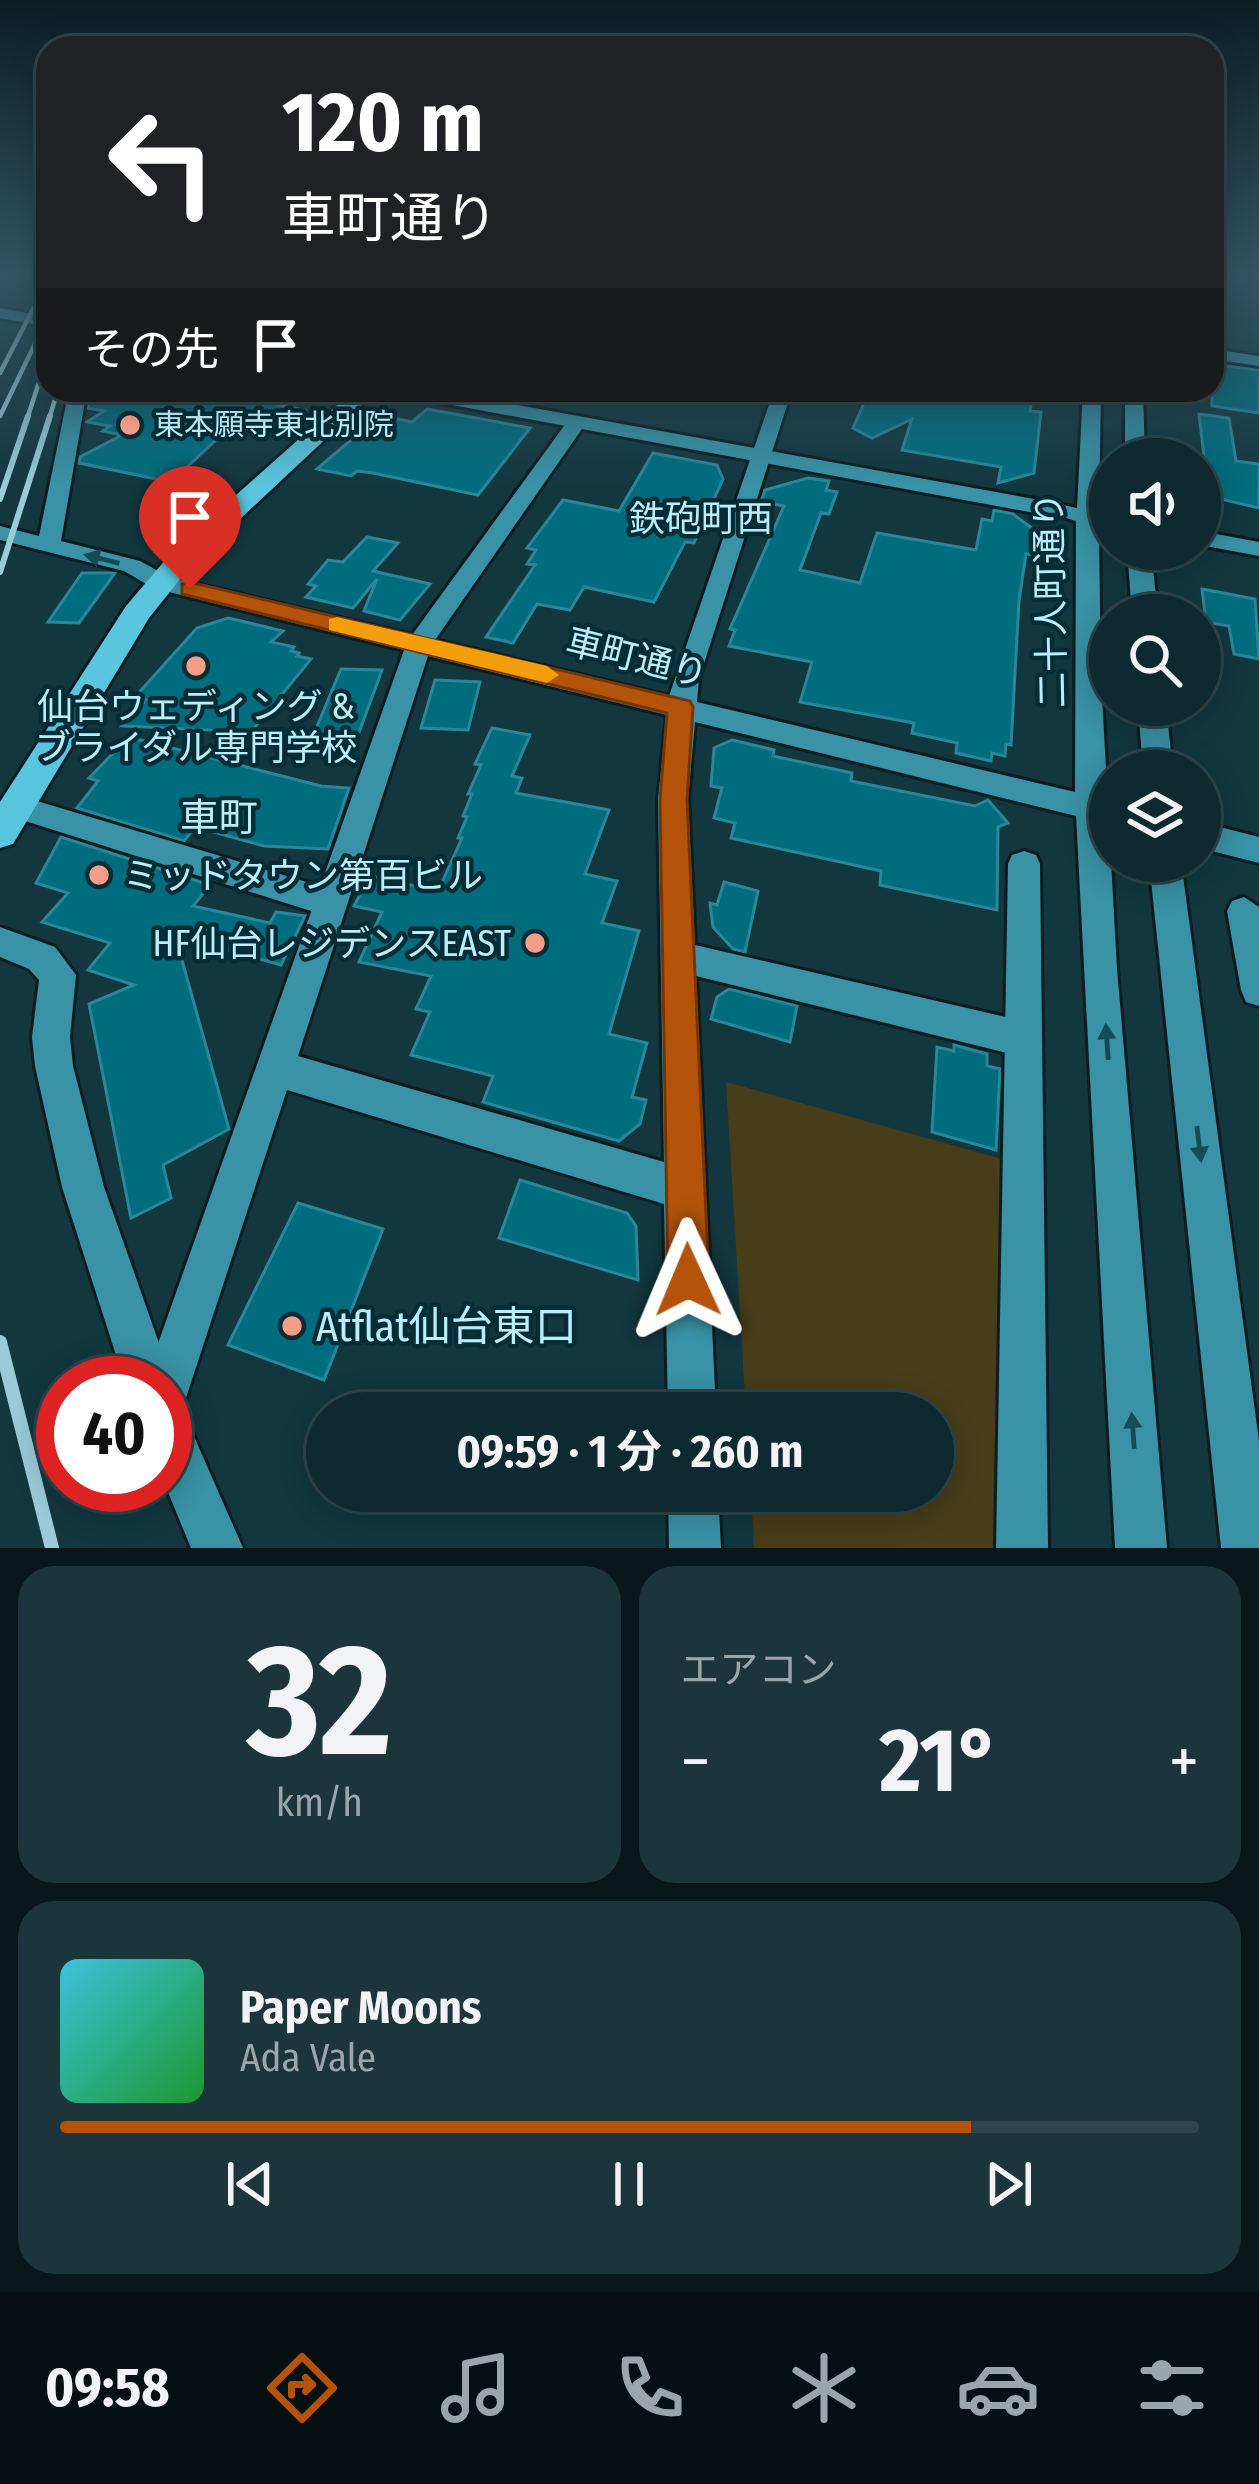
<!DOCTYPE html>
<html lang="ja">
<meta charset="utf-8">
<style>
:root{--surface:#0e292f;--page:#1c353b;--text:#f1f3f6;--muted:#9ba6aa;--line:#2e454b;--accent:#b45309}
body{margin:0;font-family:"Fira Sans Condensed","Noto Sans JP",sans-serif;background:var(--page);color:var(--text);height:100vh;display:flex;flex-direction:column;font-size:45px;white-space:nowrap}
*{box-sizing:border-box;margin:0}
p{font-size:39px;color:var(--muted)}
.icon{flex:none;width:66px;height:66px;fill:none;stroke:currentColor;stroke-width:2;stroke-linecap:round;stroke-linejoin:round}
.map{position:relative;height:1548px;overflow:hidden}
.panel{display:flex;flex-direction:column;gap:18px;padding:18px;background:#08171a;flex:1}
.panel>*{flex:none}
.banner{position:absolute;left:36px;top:36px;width:1188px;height:366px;border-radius:36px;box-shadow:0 6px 30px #0003,0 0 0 3px var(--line);background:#202124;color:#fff;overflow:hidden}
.tools{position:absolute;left:1089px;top:438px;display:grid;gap:24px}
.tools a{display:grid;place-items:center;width:132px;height:132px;border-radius:50%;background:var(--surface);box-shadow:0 6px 30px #0003,0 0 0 3px var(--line);font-size:60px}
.speed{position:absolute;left:36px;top:1356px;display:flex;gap:24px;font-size:60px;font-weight:700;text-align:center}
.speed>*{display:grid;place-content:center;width:156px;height:156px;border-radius:50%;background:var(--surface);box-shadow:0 6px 30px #0003,0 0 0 3px var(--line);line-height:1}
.speed .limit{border:18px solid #d22;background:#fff;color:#111}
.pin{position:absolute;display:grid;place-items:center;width:102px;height:102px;color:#fff;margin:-123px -51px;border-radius:50% 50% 50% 0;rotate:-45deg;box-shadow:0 0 12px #0007}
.pin .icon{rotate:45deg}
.me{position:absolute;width:132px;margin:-66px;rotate:359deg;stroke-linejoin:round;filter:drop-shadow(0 0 9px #0008)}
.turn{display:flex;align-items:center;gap:42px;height:252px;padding:0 48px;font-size:54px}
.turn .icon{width:156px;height:156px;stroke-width:2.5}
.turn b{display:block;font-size:84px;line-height:102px}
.then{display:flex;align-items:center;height:114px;padding:0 48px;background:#0003;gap:24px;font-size:45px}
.big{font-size:90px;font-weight:700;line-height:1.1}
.panel .card{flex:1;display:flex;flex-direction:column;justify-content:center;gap:18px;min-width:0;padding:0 42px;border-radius:36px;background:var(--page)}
.panel .dial{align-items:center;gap:0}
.dial b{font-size:156px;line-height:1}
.song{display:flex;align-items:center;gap:36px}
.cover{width:144px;height:144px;border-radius:18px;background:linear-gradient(135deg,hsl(190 70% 55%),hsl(130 70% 35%))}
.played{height:12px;border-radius:6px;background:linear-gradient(90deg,var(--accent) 80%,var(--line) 80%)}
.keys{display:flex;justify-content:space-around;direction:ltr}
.heat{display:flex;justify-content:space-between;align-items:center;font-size:66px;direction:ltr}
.panel .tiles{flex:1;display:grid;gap:18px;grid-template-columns:1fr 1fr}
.card:last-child{grid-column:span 2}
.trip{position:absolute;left:306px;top:1392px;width:648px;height:120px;border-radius:60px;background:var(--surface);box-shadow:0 6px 30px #0003,0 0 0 3px var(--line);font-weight:700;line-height:120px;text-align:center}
.dock{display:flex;height:192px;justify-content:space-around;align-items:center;background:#061013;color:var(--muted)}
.dock .icon{width:84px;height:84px}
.dock .on{color:var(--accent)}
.dock b{font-size:54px;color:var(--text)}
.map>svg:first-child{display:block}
</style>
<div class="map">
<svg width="1259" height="1548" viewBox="0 0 1259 1548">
<rect width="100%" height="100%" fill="#12373f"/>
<path fill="#473d19" d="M726,1082L1005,1160L996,1548H754L751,1491H933V1413H746Z"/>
<g fill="#006d7f" stroke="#2a8699" stroke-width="3">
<path d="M1212,364L1259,370V413L1212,406Z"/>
<path d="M91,390H210L304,410L279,430L234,423L171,482L79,463L80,457L122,435L103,431L110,426L87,422L104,411L88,408Z"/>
<path d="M870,390H981L1032,398L1030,411L1041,412L1034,473L998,483L1001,467L902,450L912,419L872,438L853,428Z"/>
<path d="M427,409L530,428L478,495L373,473L357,471L351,476L317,469L380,415L412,422Z"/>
<path d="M1199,414L1229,418L1236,461L1259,464V508L1200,494V455L1204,456Z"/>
<path d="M653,453L717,465L723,479L694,543L685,542L654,602L584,587L570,610L537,604L513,643L486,637L535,565L527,564L536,550L527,548L563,500L619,511Z"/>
<path d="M808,478L829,481L826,490L837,492L829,514L821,513L800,570L860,583L877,533L976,550L982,519L992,521L994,510L1013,514L1037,532L1034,555L1026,554L1019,601L1011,745L1006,744L1005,756L992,753L991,761L956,753L957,743L912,733L914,723L800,702L812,662L729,646L735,630L730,629L784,506L761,502L765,490Z"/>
<path d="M367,537L398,543L373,571L430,584L400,620L364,611L377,579L353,608L306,597L316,586L308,584L328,560L343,562Z"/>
<path d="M82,573H115L79,623L48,622Z"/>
<path d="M1202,589L1255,599L1259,659L1234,654L1229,626L1206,622Z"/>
<path d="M228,618L283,631L271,642L294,647L291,651L299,653L297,656L311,659L251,732L122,726L146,700L135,697L197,628Z"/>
<path d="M341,669L382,670L357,738L313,736Z"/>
<path d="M435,680L480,682L468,730L421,728Z"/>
<path d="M492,728L530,735L512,776L522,778L516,793L609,810L585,874L617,881L602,923L639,931L609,1034L647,1043L632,1097L646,1100L640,1124L619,1141L483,1102L493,1076L411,1055L430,1012L416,1009L431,976L359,962L382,912L354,906L370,876L438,891L462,838H458L467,817L463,816L472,794H468L481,765L475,764Z"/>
<path d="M129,737L321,786L349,788L328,849L264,846L195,827L184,841L77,808L98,781L89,778Z"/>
<path d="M732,740L774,750L773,756L852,773L851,781L975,806L988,800L1008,823L998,827L997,910L880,885L881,871L731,838L735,823L714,818L722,788L711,786L714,748Z"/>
<path d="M61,837L210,885L193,906L270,923L276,912L305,916L281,965L175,935L229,1129L163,1165L171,1198L131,1218L89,1004L134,985L88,970L110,943L42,922L68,893L36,883Z"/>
<path d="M724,882L758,891L745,952L733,949L713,927L710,903L717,905Z"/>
<path d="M729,989L797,1006L790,1042L711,1019L717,997Z"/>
<path d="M954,1045L987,1054V1066L1000,1069L996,1150L932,1132L937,1047L954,1051Z"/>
<path d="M520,1180L627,1213L636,1226L638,1280L499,1238Z"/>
<path d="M298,1203L383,1229L324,1380L228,1345Z"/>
</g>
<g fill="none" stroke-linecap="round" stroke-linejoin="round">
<defs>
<g id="street">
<path d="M0,308L48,317V327L0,318Z"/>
<path d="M69,390H87L61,541L140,561L171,578V588H153L124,571L0,540V526L39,536Z"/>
<path d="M395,390H435L1040,500L1051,507L1040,514L404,396Z"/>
<path d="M17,795L330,889L342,893L347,903L342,913L330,917L6,815L2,807L6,799Z"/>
<path d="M1024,851L1036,855L1040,864L1048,1548H996L1008,864L1012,855Z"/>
<path d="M1244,897L1259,907V1006L1246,1002L1241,990L1227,911L1232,901Z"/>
<path d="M0,927L55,947L76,975L70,1037L73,1066L104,1187L173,1383L165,1400V1383H125L62,1187L35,1066L32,1037L39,980L29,969L0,957Z"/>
<path d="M165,1401L182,1409L243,1548H191L165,1485Z"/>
</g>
<g id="secondary">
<path d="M1212,349L1259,356V366L1212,359Z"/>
<path d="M774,390H792L699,679L697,702L1075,792L1076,521L1029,507L1040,500L1077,508L1083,390H1101L1099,512L1110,514V528L1099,525V533L1101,678L1117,969L1167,1548H1115L1076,816L695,722L688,799L695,945L1023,1021L1036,1027L1042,1039L1036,1051L1023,1057L696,976L716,1413H668L664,1204L287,1090L182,1410L165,1417V1383H144L404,650L153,588L150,583L162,576L412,635L569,419L576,417L586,423L435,640L669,696ZM428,656L667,715L658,799L664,1162L298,1056Z"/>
<path d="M1125,390H1143L1145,459H1125Z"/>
<path d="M1200,531L1259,542V556L1200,545Z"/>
<path d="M1127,549H1151L1158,615H1132Z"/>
<path d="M1138,705H1166L1173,771H1143Z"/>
<path d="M1200,822L1259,837V863L1200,848Z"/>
<path d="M1149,861H1181L1259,1441V1548H1221Z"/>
<path d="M668,1491H718L721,1548H669Z"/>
</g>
<path id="highway" d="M354,390H378L193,563L149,618L13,844L0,848V802L126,606L173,551Z"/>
</defs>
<use href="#street" stroke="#0d1c20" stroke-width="6"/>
<use href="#secondary" stroke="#0d1c20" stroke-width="6"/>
<use href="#highway" stroke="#0d1c20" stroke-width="6"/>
<use href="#street" fill="#3992a5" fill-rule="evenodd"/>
<use href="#secondary" fill="#3992a5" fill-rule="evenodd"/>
<use href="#highway" fill="#59c5de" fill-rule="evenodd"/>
<g stroke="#9acbd7" stroke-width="4.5">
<path d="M0,373L48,280"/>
<path d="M0,416L48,317"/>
<path d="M27,419L48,355"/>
<path d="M49,419L58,390"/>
</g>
<g stroke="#9acbd7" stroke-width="6">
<path d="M0,499L28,416"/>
<path d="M0,572L50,416"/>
</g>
<path stroke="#9acbd7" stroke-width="14" d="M0,1342L52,1548"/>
</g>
<defs><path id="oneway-solid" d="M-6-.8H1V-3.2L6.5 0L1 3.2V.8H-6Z" transform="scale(3)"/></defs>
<g fill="#154b57">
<use href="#oneway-solid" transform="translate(102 559) rotate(-166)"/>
<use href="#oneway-solid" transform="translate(1107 1042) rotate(-94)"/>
<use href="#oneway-solid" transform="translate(1199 1144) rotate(83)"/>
<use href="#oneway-solid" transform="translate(1133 1431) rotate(-94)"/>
</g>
<linearGradient id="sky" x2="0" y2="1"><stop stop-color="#0a1e23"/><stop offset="0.56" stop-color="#335363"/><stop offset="1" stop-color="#335363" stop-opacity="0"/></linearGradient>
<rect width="1259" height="488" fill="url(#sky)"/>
<path fill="#b45309" stroke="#753606" stroke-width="3" d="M190,582L690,701L693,707L687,800L709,1280L703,1294L688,1300L674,1294L668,1280L660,800L667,713L182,594V584Z"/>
<path fill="#f59e0b" d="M337,617L547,666L559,675L547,683L329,630V619Z"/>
<g fill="#f49e88" stroke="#062d35" stroke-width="4.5">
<circle cx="130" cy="425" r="12"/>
<circle cx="196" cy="666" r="12"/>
<circle cx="99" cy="875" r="12"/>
<circle cx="535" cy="943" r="12"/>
<circle cx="292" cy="1326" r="12"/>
</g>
<g text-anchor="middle" stroke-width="9" stroke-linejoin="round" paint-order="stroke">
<g font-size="30" fill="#bbeefb" stroke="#062d35" text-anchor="start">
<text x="154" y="435">東本願寺東北別院</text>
</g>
<g font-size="36" fill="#bbeefb" stroke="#062d35">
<text x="701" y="531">鉄砲町西</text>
</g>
<g font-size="36" fill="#bbeefb" stroke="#062d35">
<text transform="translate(1050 600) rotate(-91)" y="13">二十人町通り</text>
<text transform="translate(637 657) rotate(14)" y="13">車町通り</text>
</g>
<g font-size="36" fill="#bbeefb" stroke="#062d35">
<text x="196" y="719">仙台ウェディング &amp;<tspan x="196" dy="41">ブライダル専門学校</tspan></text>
<text x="123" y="888" text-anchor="start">ミッドタウン第百ビル</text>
<text x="511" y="956" text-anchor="end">HF仙台レジデンスEAST</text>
</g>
<g font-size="39" fill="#bbeefb" stroke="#062d35">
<text x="219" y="831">車町</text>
</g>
<g font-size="42" fill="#bbeefb" stroke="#062d35" text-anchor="start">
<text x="316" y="1341">Atflat仙台東口</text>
</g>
</g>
</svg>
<div class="tools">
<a><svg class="icon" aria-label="sound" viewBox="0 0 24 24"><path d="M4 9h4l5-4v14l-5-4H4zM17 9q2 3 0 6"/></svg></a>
<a><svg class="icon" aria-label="search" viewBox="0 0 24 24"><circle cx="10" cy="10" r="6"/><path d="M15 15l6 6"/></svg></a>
<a><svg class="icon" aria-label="layers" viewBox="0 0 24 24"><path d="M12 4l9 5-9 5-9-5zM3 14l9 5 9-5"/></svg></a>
</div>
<div class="speed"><div class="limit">40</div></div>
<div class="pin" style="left:190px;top:589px;background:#d93025"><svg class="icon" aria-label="arrive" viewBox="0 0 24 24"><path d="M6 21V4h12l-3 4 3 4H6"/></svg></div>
<svg class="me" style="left:688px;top:1280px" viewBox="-20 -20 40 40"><path d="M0-17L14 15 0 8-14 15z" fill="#b45309" stroke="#fff" stroke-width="4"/></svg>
<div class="trip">09:59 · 1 分 · 260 m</div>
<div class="banner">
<div class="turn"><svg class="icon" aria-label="left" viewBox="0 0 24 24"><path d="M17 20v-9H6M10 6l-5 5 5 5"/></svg><div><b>120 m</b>車町通り</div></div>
<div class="then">その先<svg class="icon" aria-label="arrive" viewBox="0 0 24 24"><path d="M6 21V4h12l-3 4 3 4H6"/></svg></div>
</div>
</div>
<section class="panel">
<div class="tiles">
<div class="card dial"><b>32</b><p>km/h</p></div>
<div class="card"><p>エアコン</p>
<div class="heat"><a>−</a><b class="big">21°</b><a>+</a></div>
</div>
<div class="card">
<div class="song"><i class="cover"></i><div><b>Paper Moons</b><p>Ada Vale</p></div></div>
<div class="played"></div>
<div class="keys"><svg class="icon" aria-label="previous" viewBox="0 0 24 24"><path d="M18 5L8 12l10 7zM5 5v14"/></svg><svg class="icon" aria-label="pause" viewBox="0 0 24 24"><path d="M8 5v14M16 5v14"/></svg><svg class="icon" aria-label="next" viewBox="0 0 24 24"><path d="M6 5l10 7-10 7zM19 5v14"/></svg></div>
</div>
</div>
</section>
<nav class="dock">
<b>09:58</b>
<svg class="icon on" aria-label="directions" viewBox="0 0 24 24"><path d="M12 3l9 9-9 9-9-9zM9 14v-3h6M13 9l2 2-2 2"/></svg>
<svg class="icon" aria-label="music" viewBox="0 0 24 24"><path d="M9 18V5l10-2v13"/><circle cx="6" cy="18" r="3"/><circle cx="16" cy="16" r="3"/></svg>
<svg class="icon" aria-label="phone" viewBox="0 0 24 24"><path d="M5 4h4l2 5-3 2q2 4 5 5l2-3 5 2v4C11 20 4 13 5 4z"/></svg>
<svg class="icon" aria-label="climate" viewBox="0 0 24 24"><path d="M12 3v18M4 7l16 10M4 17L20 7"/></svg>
<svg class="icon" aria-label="car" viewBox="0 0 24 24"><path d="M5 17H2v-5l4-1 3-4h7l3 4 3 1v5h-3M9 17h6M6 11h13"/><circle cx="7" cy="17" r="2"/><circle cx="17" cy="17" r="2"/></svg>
<svg class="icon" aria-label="filters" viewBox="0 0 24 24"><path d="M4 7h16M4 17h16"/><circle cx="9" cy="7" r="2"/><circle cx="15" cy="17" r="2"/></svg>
</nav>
